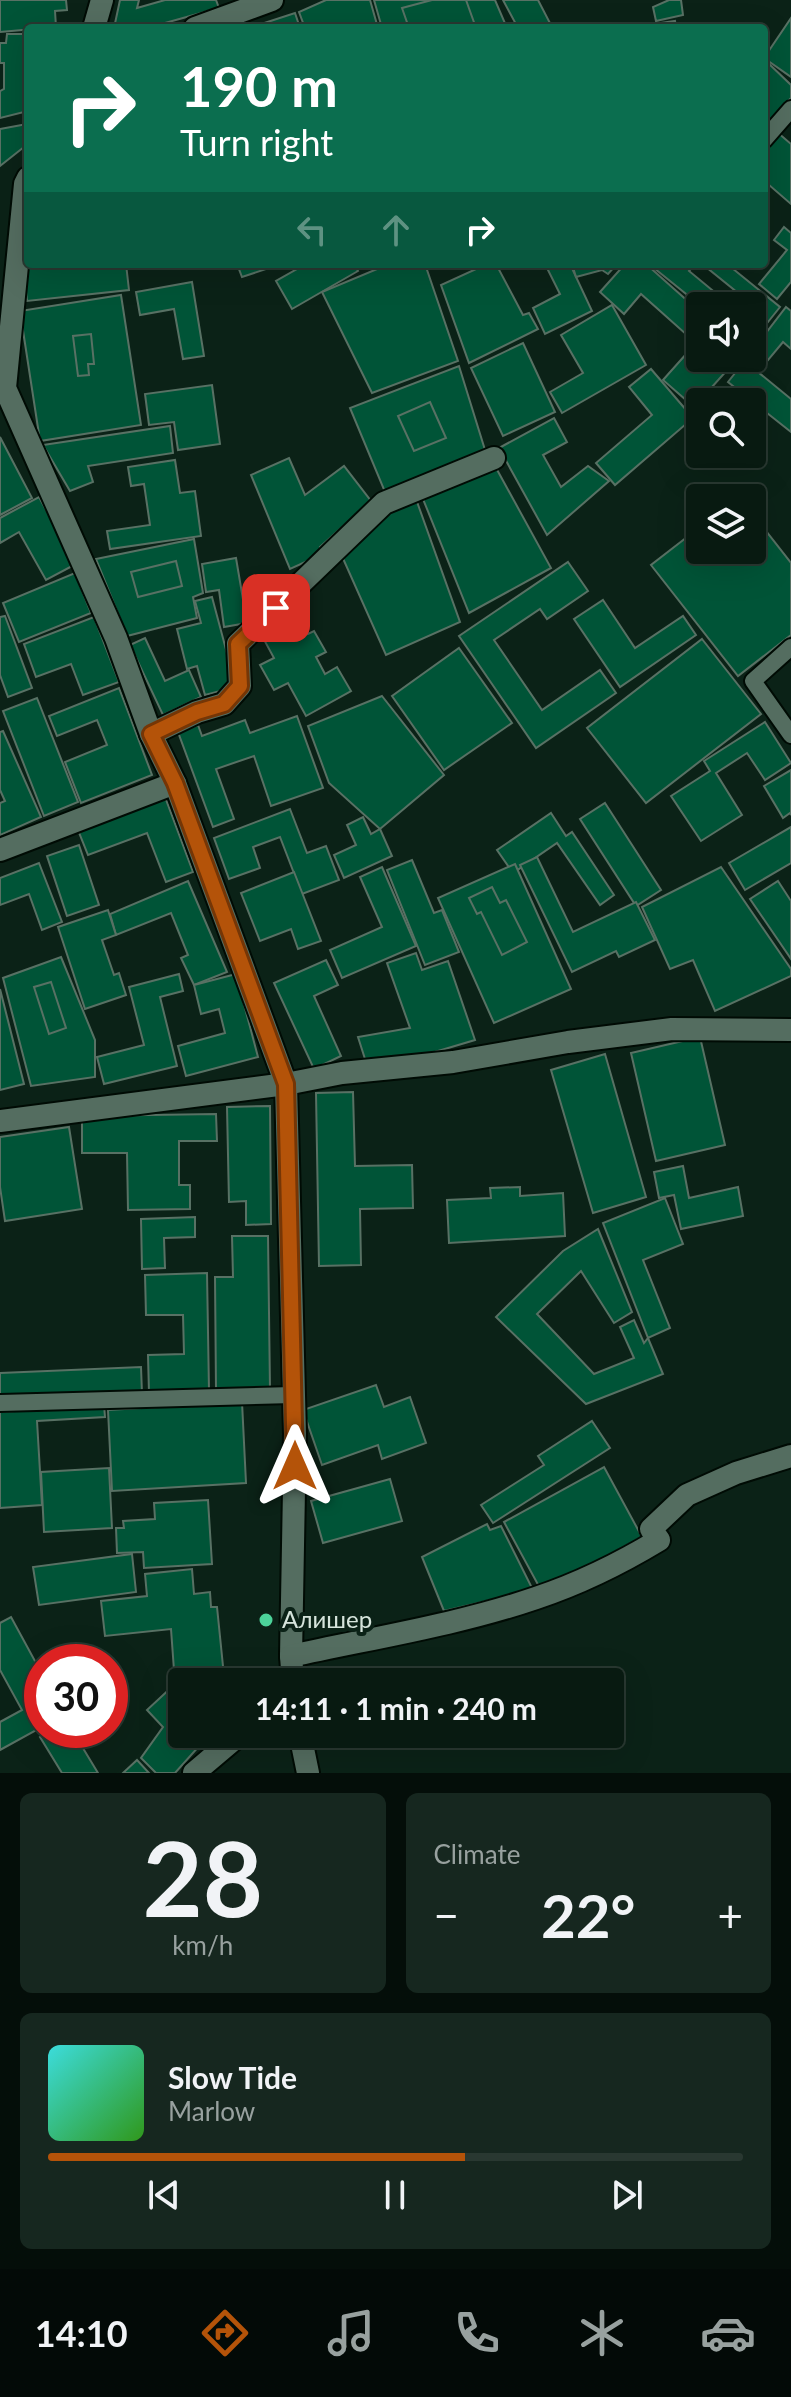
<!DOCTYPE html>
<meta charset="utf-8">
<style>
:root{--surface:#081a11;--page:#16271f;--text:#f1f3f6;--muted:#98a19f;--line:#293831;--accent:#b45309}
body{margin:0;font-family:Lato,sans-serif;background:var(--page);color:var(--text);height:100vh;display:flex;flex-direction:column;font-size:30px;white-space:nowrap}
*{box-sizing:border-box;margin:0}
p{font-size:26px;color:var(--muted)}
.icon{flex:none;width:44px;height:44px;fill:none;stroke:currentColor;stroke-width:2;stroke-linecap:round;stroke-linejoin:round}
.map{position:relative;height:1773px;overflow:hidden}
.panel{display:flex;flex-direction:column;gap:20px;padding:20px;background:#040e09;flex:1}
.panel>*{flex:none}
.hud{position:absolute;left:24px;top:24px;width:744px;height:244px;border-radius:8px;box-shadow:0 8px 32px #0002,0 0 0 2px var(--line);background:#0b6e4f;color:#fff;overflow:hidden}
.tools{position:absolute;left:686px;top:292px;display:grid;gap:16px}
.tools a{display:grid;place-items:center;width:80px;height:80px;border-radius:8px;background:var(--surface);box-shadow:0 8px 32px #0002,0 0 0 2px var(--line);font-size:40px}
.speed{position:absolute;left:24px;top:1644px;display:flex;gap:16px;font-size:40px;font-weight:700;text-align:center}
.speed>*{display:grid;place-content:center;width:104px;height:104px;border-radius:50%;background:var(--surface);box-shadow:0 8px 32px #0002,0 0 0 2px var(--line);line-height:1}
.speed .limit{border:12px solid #d22;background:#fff;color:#111}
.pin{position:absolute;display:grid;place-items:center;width:68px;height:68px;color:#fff;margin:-34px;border-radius:16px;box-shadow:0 4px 12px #0006}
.me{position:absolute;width:88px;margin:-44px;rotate:0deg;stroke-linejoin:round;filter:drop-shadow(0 0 6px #0008)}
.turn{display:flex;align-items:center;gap:28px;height:168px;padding:0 24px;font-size:36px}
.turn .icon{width:104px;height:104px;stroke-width:2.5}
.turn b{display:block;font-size:56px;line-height:68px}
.lanes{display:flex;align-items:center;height:76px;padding:0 24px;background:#0003;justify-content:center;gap:40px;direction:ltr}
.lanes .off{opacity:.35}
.big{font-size:60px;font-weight:700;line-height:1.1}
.panel .card{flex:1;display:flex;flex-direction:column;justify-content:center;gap:12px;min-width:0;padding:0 28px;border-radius:12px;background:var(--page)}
.panel .dial{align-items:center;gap:0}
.dial b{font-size:104px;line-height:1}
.song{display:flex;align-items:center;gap:24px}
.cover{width:96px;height:96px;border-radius:12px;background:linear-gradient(135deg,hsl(180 70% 55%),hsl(110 70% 35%))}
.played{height:8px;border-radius:4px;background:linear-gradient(90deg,var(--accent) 60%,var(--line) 60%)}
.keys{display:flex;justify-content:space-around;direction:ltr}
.heat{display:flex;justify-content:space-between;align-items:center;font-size:44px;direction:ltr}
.panel .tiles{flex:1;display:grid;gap:20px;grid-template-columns:1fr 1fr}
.card:last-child{grid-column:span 2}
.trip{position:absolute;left:168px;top:1668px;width:456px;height:80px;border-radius:8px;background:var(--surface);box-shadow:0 8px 32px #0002,0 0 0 2px var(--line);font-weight:700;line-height:80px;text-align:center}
.tab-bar{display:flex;height:128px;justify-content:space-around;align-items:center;background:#030a07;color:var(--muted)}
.tab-bar .icon{width:56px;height:56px}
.tab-bar .on{color:var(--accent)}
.tab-bar b{font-size:36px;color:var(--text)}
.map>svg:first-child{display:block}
</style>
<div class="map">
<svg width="791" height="1773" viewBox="0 0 791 1773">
<rect width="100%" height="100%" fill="#0b2217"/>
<g fill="#005437" stroke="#587164" stroke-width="2">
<path d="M0,0H66L67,10L55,11L56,27L0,32Z"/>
<path d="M120,0H139L137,8L165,0H216L219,8L147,28H114Z"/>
<path d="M326,0H370L378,28H305L299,12Z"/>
<path d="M374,0H495L507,28H382Z"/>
<path d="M432,0H466L476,28H409L402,8Z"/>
<path d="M503,0H538L552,27L518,28Z"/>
<path d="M669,0H681L683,15L656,21L653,7Z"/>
<path d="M295,13L300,28H249Z"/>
<path d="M791,18V77L764,58Z"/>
<path d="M675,21L676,28H627Z"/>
<path d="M7,34H28V111L0,118V91L4,89V63H0V43H6Z"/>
<path d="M766,61L791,85V98L764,130Z"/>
<path d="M27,124L24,147L0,166V129Z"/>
<path d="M777,132L791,144V204L768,184L764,188V147Z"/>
<path d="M784,227L791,233V282L777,299L759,284L787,250L774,240Z"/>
<path d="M22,255L28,264H126L129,290L27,301Z"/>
<path d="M237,264H281L242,277Z"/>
<path d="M306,264H354L358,271L292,309L276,281Z"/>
<path d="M389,264H425L458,361L372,393L322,292Z"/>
<path d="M487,264H496L523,315L529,313L538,329L469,363L441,285Z"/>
<path d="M545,264H570L592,311L545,334L533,308L560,294Z"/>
<path d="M572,264H617L608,274L602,270L576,277Z"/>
<path d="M625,264H646L700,312V358H738L694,407L663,380L696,343L641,294L624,314L600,292Z"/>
<path d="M649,264H695L689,271L729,304L738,293L706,267L708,264H727L780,307L752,342V306H701Z"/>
<path d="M192,282L204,356L183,359L174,309L140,315L136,292Z"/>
<path d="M121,295L141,425L40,441L20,311Z"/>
<path d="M612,305L646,365L562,413L550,392L583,373L561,335Z"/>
<path d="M786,307L791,311V349L783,342L758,372L791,399V432L728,382L747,358H752V351Z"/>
<path d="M91,334L94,364H88L89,375L78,376L73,336Z"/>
<path d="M523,343L555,412L503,436L471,368Z"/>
<path d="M459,366L485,450L385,492L350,408Z"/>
<path d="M651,369L693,418L615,485L596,463L652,415L629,387Z"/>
<path d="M212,385L220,444L178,450L174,422L149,425L145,394Z"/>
<path d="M430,402L446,438L414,451L398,416Z"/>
<path d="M554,418L567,442L543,455L561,487L588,466L609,481L547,535L499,448Z"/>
<path d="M170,426L173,453L88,466L93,482L70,491L43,445Z"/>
<path d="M0,437L32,498L0,515Z"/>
<path d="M289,458L305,495L344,466L371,501L320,547L323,554L290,569L251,475Z"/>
<path d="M175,460L180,493L195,491L201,536L110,549L107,531L150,525L144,484L131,486L128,467Z"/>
<path d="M495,466L551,568L469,613L423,499Z"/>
<path d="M39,497L76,564L46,580L19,532L0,543V518Z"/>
<path d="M416,499L460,622L386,655L341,554L384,512Z"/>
<path d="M752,513L791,563V635L738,676L651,565L700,527V550H752Z"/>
<path d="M194,539L203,593L193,597L197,618L127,636L96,559Z"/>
<path d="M236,558L247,623L224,627L219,590L206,592L202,564Z"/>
<path d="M176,561L182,586L138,597L131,572Z"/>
<path d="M568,562L588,591L547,619L540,609L494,640L542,710L600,670L616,693L536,748L459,636Z"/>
<path d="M75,573L91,613L19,642L3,603Z"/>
<path d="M212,597L236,687L205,695L197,666L187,669L177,629L201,623L195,601Z"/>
<path d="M603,600L635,648L683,616L696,635L620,687L574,619Z"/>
<path d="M5,616L32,688L8,697L0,675V617Z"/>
<path d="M298,616L308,634L314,631L326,652L316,657L325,674L337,667L351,691L306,716L288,683L274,690L260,665L274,658L262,636Z"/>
<path d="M94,617L119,682L83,695L71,664L36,677L24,644Z"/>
<path d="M145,638L165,681L189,670L201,697L163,715L130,645Z"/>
<path d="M702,639L761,714L646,803L587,728Z"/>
<path d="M459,648L512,723L444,770L392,696Z"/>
<path d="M119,688L152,775L81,803L65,762L107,745L97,720L57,736L49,716Z"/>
<path d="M382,696L444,775L380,829L329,783L308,726Z"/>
<path d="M37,698L78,802L44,816L3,711Z"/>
<path d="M297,716L323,788L271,806L254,756L216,769L234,819L213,827L178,732L198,725L202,736L245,720L250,733Z"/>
<path d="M765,722L791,763L765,780L747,753L716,773L742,815L701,841L671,796L710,771L704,761Z"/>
<path d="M3,731L41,817L0,835V803L5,801L0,790V732Z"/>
<path d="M791,770V815L790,813L783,818L764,786Z"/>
<path d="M165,797L193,872L166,882L147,833L88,855L78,830Z"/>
<path d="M605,803L661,890L636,906L580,819Z"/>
<path d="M290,809L307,853L326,846L339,880L302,894L280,837L253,847L260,868L229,879L214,838Z"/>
<path d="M551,813L566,836L572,832L614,895L600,905L557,843L513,873L497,850Z"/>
<path d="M363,817L371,834L380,829L392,856L344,878L334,855L356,845L347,825Z"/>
<path d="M791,827V863L745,890L729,863Z"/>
<path d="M79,845L99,905L67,916L47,856Z"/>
<path d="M537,857L573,932L636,902L655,940L619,957L616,951L572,972L520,865Z"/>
<path d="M412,860L434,913L442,910L459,952L425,965L387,870Z"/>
<path d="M39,863L62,922L42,930L29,894L0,905V878Z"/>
<path d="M515,864L571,989L494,1023L438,898Z"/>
<path d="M382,867L416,946L342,978L330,950L382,927L360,877Z"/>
<path d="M721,867L791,969V976L715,1011L693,960L670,969L642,907Z"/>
<path d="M294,872L321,941L298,949L291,929L260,941L241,893Z"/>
<path d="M188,881L227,972L194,985L181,958L188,955L171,913L116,935L110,914Z"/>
<path d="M778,881L791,901V959L750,899Z"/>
<path d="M492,887L500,903L506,900L527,942L502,955L481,912L477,914L469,898Z"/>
<path d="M108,910L116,935L102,940L114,975L119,973L126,995L85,1009L58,927Z"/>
<path d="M416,953L422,970L448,961L475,1040L428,1054L365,1059L358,1037L410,1028L387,963Z"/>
<path d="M61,957L95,1040V1077L31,1086L3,978Z"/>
<path d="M326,960L338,985L314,996L341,1056L314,1069L274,983Z"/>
<path d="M179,974L183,991L160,997L177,1066L104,1084L97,1057L144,1045L129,987Z"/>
<path d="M236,974L258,1057L186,1076L178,1046L225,1033L219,1009L201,1014L194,985Z"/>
<path d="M51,982L66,1028L49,1034L34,987Z"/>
<path d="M0,989L24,1084L0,1090Z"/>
<path d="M700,1037L725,1145L656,1161L631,1053Z"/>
<path d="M605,1054L646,1197L593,1213L551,1070Z"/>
<path d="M353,1092L355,1166L412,1165L413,1208L360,1209L361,1265L319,1266L316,1093Z"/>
<path d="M270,1106L271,1224L246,1225V1201L229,1202L227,1107Z"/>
<path d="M216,1114L217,1141H179V1185H190V1209L128,1210L127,1153H82V1116Z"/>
<path d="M69,1127L82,1209L5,1221L0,1187V1137Z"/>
<path d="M683,1166L689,1198L738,1187L743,1216L681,1229L674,1195L659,1198L654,1172Z"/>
<path d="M520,1187V1196L563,1193L565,1236L449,1243L447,1200L491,1198L490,1188Z"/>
<path d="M665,1198L683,1244L643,1260L670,1328L648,1338L603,1223Z"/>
<path d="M195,1217V1237L164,1238L165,1268L142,1269L141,1219Z"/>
<path d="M598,1229L632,1312L614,1323L581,1271L537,1314L594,1374L634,1358L620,1327L634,1320L644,1343L648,1338L663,1374L586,1404L496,1317L563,1251Z"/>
<path d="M232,1236H268L270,1389L216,1390L215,1277H233Z"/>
<path d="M207,1273L209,1391L149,1393L148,1355L184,1354L183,1315H146L145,1275Z"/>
<path d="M141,1367L142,1394L0,1401V1373Z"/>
<path d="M376,1385L384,1407L410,1397L426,1443L382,1459L378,1445L322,1465L303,1410Z"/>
<path d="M242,1402L246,1483L112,1491L108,1410Z"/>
<path d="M104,1405L105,1417L37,1421L42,1505L0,1508V1412Z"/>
<path d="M592,1421L610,1448L493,1523L481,1505L544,1465L538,1456Z"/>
<path d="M604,1467L642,1537L542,1592L504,1522Z"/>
<path d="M109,1468L112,1528L44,1532L41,1472Z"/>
<path d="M390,1479L402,1521L323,1543L311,1501Z"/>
<path d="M208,1500L212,1564L144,1568L143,1552L117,1553L116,1528H124L123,1521L155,1519L154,1503Z"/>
<path d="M487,1524L490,1530L501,1526L533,1590L444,1611L422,1557Z"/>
<path d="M132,1554L136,1592L39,1605L33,1567Z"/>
<path d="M192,1569L194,1594L210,1592L211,1607H217L224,1676L228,1682H182V1734H210L175,1773H156L141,1758L163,1727L147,1710L175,1684L171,1629L105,1636L101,1601L147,1596L145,1574Z"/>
<path d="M11,1617L42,1674V1727L0,1750V1722L22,1710L0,1670V1623Z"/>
<path d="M52,1730H72L98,1773H62L40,1737Z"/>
<path d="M137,1760L149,1773H123Z"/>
</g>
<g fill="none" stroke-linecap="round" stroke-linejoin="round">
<defs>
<g id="service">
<path d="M764,140L791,109"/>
<path d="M791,647L753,681L791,735"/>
<path d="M0,1403L293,1395"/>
</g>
<g id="minor">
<path d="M94,28L102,0"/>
<path d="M195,28L272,0"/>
<path d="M28,178L25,184L5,388L116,638L151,734L175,783L286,1084L295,1434L291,1656L293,1682"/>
<path d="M151,734L197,712L224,704L240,686L238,644L384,503L494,458"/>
<path d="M0,850L175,783"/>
<path d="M0,1121L286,1084L342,1073L453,1062L568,1042L672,1029L791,1030"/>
<path d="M291,1656C372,1638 457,1625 536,1598C578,1584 621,1563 659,1540L651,1529L687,1495L736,1473L791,1456"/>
<path d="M300,1734L308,1773"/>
<path d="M194,1773L240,1734"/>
</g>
</defs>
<use href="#service" stroke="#000b04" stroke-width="20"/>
<use href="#minor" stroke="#000b04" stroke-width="26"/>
<use href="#service" stroke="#546d60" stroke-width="16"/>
<use href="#minor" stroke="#546d60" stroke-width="22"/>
</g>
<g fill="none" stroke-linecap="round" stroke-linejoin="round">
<defs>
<path id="route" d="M276,608L238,644L240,686L224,704L197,712L151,734L175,783L286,1084L295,1466"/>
</defs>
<use href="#route" stroke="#753606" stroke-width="20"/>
<use href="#route" stroke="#b45309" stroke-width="14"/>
</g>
<circle fill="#4cd39a" stroke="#0b2217" stroke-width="3" cx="266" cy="1620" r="8"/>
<g text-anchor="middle" stroke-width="8" stroke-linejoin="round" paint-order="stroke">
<g font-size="24" fill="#d6e4dc" stroke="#0b2217" text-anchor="start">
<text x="282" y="1628">Алишер</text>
</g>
</g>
</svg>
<div class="tools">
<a><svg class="icon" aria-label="sound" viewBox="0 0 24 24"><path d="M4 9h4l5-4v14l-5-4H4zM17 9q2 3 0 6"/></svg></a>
<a><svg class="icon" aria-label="search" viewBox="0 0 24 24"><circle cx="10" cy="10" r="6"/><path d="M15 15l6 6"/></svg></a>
<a><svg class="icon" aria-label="layers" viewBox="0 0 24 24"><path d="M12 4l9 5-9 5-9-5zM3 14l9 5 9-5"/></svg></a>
</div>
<div class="speed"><div class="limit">30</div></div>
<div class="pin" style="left:276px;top:608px;background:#d93025"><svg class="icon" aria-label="arrive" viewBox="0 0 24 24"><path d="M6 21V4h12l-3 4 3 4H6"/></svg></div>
<svg class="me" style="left:295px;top:1466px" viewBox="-20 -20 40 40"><path d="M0-17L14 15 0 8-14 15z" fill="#b45309" stroke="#fff" stroke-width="4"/></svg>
<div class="trip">14:11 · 1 min · 240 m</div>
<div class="hud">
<div class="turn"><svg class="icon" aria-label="right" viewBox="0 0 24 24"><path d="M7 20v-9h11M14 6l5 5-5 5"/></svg><div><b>190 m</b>Turn right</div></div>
<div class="lanes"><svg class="icon off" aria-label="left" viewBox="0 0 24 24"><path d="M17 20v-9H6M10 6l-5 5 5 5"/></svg><svg class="icon off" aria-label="ahead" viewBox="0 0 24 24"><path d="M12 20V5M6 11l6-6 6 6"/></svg><svg class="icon" aria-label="right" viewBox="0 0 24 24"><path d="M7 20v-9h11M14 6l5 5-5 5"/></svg></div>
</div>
</div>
<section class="panel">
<div class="tiles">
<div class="card dial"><b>28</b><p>km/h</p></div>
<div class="card"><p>Climate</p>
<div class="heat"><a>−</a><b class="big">22°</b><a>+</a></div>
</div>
<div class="card">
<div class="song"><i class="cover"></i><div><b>Slow Tide</b><p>Marlow</p></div></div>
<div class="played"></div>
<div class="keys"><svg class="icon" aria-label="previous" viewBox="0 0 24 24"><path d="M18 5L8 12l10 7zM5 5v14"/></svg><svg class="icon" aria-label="pause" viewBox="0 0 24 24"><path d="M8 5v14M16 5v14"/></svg><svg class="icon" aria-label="next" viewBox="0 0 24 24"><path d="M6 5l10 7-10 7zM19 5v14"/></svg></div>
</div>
</div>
</section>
<nav class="tab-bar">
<b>14:10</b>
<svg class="icon on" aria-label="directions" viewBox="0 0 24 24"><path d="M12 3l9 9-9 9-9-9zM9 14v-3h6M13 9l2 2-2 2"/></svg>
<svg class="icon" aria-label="music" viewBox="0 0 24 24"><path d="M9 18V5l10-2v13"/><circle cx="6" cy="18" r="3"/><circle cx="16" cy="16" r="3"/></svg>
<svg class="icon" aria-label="phone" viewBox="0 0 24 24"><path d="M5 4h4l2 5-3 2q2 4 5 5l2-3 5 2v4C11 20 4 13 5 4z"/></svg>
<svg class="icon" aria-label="climate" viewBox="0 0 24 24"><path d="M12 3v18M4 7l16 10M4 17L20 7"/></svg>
<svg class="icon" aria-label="car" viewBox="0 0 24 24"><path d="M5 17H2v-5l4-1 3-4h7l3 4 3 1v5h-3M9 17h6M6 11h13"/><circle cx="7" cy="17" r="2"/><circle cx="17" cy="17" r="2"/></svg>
</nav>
